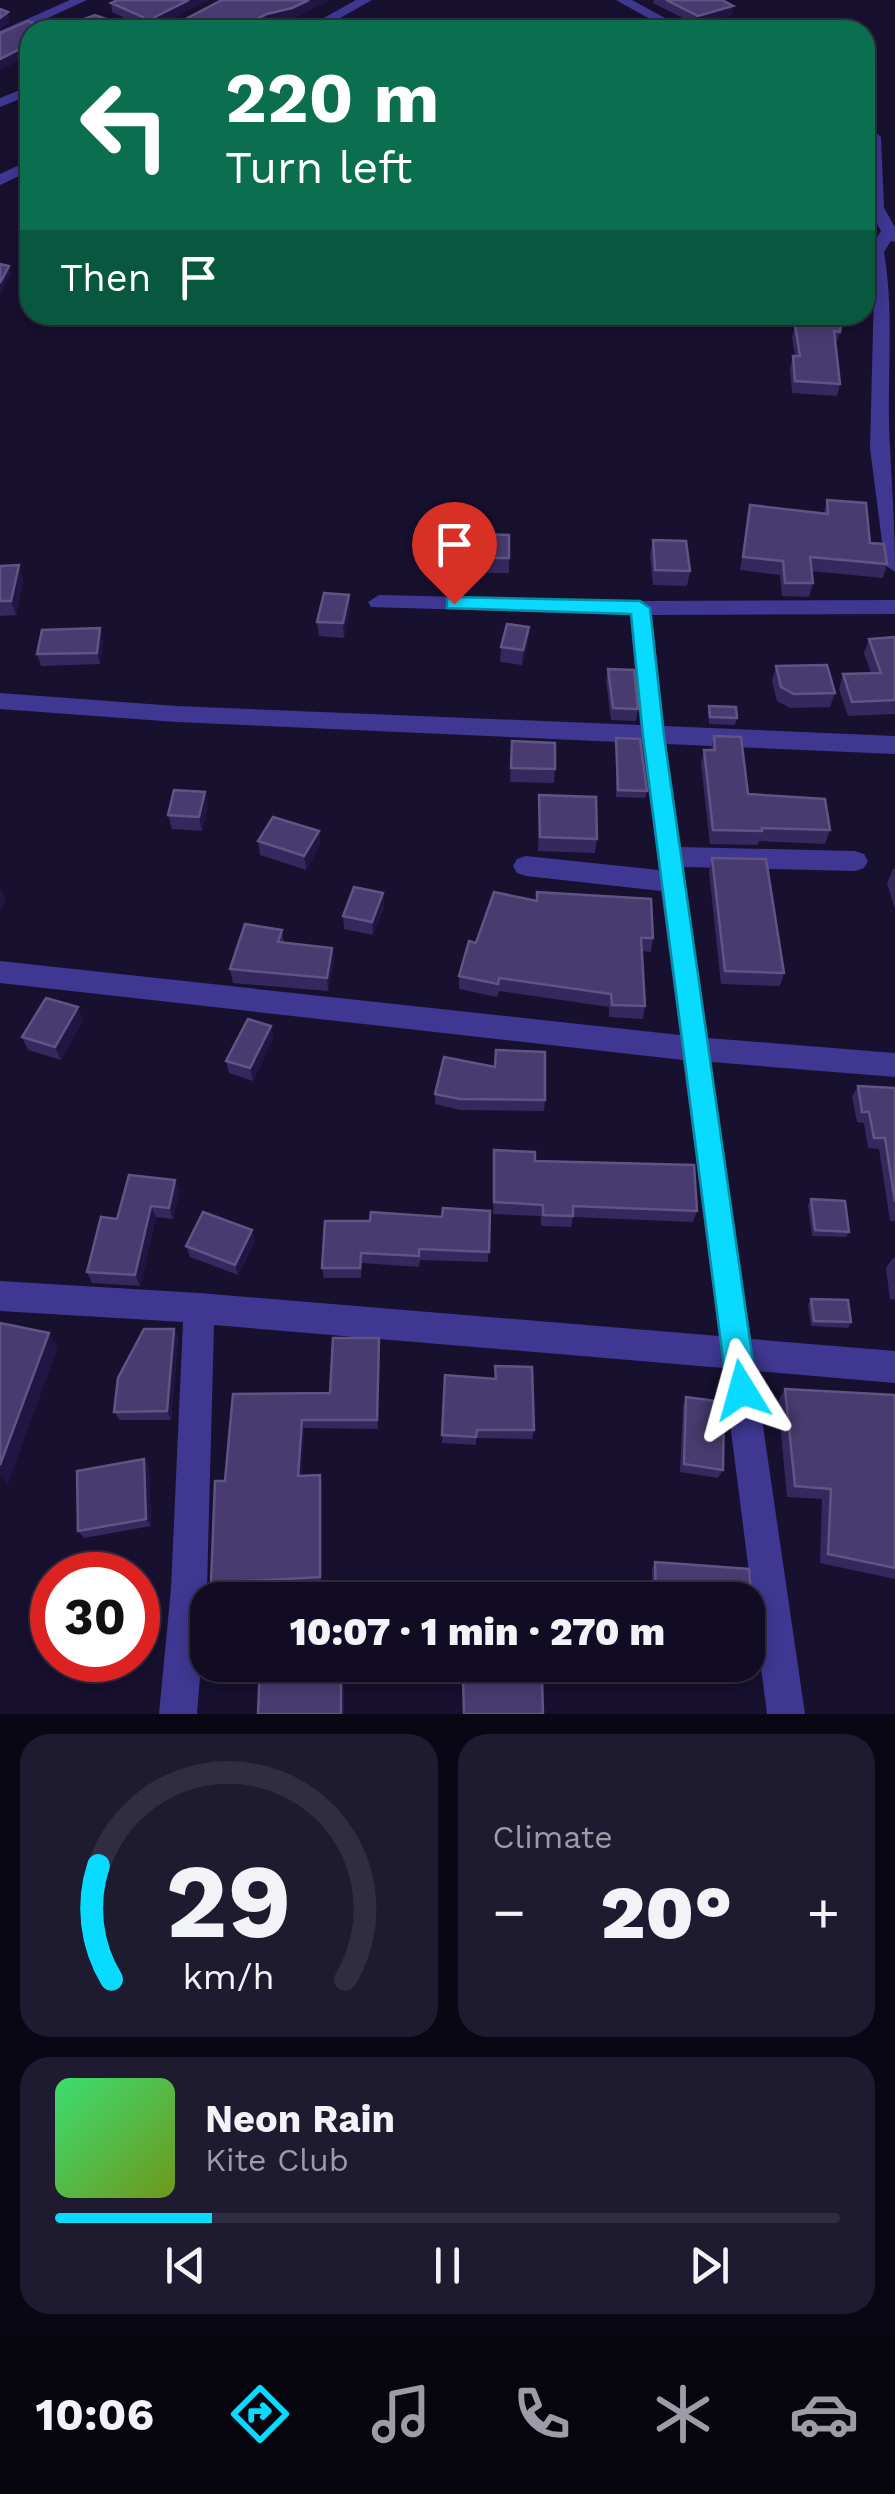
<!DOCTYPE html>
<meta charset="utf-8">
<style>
:root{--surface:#110c23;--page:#1e1a30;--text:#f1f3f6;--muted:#9c9ba6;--line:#302c41;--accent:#09daff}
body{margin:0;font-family:"Work Sans",sans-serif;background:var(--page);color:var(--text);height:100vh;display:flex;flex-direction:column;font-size:38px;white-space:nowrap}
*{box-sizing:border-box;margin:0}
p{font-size:32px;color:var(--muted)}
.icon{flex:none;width:55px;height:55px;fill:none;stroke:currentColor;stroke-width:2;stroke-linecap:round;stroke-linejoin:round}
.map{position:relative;height:1714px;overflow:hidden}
.sheet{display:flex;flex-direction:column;gap:20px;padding:20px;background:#090713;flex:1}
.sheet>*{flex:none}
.hud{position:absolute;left:20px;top:20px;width:855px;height:305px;border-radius:30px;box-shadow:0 5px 15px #0003,0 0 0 2px var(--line);background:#0b6e4f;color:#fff;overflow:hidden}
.speed{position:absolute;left:30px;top:1552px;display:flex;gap:20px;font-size:50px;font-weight:700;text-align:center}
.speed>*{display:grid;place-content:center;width:130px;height:130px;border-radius:50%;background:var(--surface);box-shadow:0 5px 15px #0003,0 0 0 2px var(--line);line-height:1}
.speed .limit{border:15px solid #d22;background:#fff;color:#111}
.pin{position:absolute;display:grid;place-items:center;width:85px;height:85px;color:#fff;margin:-102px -42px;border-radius:50% 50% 50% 0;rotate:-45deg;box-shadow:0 0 10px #0007}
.pin .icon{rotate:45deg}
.me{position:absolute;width:110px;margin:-55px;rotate:352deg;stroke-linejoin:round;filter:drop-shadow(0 0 8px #0008)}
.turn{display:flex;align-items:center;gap:35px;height:210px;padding:0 40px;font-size:45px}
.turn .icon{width:130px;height:130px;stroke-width:2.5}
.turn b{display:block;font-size:70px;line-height:85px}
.then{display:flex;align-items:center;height:95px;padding:0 40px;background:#0003;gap:20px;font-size:38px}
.big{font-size:75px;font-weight:800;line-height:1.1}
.sheet .widget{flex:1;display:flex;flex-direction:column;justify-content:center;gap:15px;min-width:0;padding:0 35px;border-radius:30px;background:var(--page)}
.sheet .dial{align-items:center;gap:0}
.dial svg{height:260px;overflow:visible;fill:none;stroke:var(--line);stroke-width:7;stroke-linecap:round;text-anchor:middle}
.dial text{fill:var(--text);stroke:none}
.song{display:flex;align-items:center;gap:30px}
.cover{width:120px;height:120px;border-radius:15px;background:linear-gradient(135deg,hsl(140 70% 55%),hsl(80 70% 35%))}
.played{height:10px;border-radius:5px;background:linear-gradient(90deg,var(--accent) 20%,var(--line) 20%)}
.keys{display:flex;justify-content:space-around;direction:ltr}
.heat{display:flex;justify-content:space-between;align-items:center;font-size:55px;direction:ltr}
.sheet .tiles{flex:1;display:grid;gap:20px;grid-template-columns:1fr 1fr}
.widget:last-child{grid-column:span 2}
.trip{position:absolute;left:190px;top:1582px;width:575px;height:100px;border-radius:30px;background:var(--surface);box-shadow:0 5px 15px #0003,0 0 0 2px var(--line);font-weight:800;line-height:100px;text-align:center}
.menu{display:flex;height:160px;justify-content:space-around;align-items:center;background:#07050e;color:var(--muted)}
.menu .icon{width:70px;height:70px}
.menu .current{color:var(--accent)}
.menu b{font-size:45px;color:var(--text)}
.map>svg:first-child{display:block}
</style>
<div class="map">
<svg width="895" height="1714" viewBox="0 0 895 1714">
<rect width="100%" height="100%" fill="#17102f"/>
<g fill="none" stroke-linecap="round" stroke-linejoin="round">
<g fill="#3f3791" fill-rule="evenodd">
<path d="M70,0H87L0,40V31Z"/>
<path d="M356,0H372L319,30H302Z"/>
<path d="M616,0H632L687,30H670Z"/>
<path d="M30,86V95L0,107V98Z"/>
<path d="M865,123L881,137L884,208L895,227V242L891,241L884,252C895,317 886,381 890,447C892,489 895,530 895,572L885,565L870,448L874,290L868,252L881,231L868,208Z"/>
<path d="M30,160V171L0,185V174Z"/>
<path d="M379,595L640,601L895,600V614L652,615L664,726L895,736V754L666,744L681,847L855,851L864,854L868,861L864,868L855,871L683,867L708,1038L895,1053V1077L711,1062L751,1339L895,1351V1383L755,1371L805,1714H767L723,1368L214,1325L207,1588L197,1714H159L171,1588L183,1322L0,1311V1281L199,1293L719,1336L683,1060L0,983V961L680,1035L661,891L526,876L517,873L513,866L517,859L526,856L659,870L642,743L176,722L0,709V693L176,706L640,725L630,615L371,607L368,602Z"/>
</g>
</g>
<g fill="#35285d">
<path d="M118,0H209L163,23L176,24L222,0H330L293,18L268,23L254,30H54L138,24L112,12L111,3Z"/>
<path d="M654,0H722L732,15L697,25L653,3Z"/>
<path d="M801,315H842L840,332L836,344L840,384L837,396L792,393L790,368L793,356H795L792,338L795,325L800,326Z"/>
<path d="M827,500L870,543L887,564L883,578L811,571L813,583L809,597L782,596L780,575L740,570L750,505L824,513Z"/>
<path d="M478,534L509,558V573H477Z"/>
<path d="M653,540L690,571L687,586L653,585L650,555Z"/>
<path d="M19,565L23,580L16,615L0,616V566Z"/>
<path d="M350,609L344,638L319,636L317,622Z"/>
<path d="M529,627L528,642L522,665L500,662L501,647Z"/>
<path d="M895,637V714L848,716L839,689L843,674L871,673L864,653L869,639Z"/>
<path d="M103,640L100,664L41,666L37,654Z"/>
<path d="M776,666L835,693L830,707L790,708L777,701L772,681Z"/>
<path d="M608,669L638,709L636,721L611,720L606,681Z"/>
<path d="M709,706L737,718L735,725L709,724L708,713Z"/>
<path d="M714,736L748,794L830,830L825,844L759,841L758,845L710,844L701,764L704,750H711Z"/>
<path d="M616,738L647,791L645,798L616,797Z"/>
<path d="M512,741L555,769L554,783L510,782Z"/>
<path d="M539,795L597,839L595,853L538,851Z"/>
<path d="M208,806L202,831L172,829L168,815Z"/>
<path d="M319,831L320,845L306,870L260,855L258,841Z"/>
<path d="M712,858L784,973L780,986L721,984L709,872Z"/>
<path d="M893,869H895V909L887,883Z"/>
<path d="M383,893L384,907L373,935L344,929L343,916Z"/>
<path d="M282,930L284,943L332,948L334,961L328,991L233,983L230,969Z"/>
<path d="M653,938L651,952L642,951L645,1006L643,1019L609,1017V1007L499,991L497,997L459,989V976L476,943Z"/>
<path d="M83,1020L61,1060L28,1050L22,1037Z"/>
<path d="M271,1026L273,1038L253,1081L229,1073L226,1061Z"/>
<path d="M858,1086L895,1088V1221H890L879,1149L868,1148L864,1123L857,1122L852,1097Z"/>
<path d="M435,1094L545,1100L544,1111L460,1110L435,1104Z"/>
<path d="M494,1150L535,1161L697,1211L693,1222L573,1217L571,1227L541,1226V1216L493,1214Z"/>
<path d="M175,1180L179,1191L173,1219L156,1217L140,1286L92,1283L87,1272L117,1219Z"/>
<path d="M811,1199L849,1232L846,1237L812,1236L808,1205Z"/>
<path d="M490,1211L488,1262L420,1260L419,1267L362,1263L361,1278H324L322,1268L370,1221L442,1217Z"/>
<path d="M255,1241L238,1275L190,1257L186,1246Z"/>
<path d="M893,1258H895V1300L890,1299L886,1268Z"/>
<path d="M811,1299L851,1322L848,1328L811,1326L808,1304Z"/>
<path d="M174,1329L178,1338L171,1420H120L114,1412Z"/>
<path d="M379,1338L378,1429L304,1428L301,1476L322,1483V1583L215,1589L211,1583L225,1481L330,1393Z"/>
<path d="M495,1366L534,1430L532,1439L476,1438V1445L442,1443L445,1375L495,1379Z"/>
<path d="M785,1389L895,1395V1579L820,1563L822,1499L787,1497L778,1401Z"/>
<path d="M686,1397L723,1470L718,1478L680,1472L683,1406Z"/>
<path d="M144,1459L149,1468L151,1526L84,1538L78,1531Z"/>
<path d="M655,1562L749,1569L753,1622L748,1627V1600H652V1569Z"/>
</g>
<g fill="#211643">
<path d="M189,0H209L156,27L154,23L155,17Z"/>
<path d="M309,0H330L293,18L268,23L254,30H235L267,14Z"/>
<path d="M733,6L732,15L697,25L698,16Z"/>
<path d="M8,12L10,22L0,29V18Z"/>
<path d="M22,48L25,58L0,70V59Z"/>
<path d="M9,266L11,274L0,296V283Z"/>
<path d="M19,565L23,580L16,615L11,601Z"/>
<path d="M349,595L350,609L344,638L343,623Z"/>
<path d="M529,627L528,642L522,665L523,650Z"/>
<path d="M100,628L103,640L100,664L97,653Z"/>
<path d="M205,792L208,806L202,831L199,817Z"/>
<path d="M319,831L320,845L306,870L304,856Z"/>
<path d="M0,886L6,900L0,912Z"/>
<path d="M383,893L384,907L373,935L372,922Z"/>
<path d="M332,948L334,961L328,991L327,978Z"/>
<path d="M78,1007L83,1020L61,1060L55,1047Z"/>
<path d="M271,1026L273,1038L253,1081L250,1068Z"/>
<path d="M175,1180L179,1191L173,1219L169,1208Z"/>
<path d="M151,1206L156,1217L140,1286L135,1275Z"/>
<path d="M252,1230L255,1241L238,1275L235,1265Z"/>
<path d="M174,1329L178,1338L171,1420L167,1411Z"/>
<path d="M49,1333L58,1347L8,1484L0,1476V1465Z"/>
<path d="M379,1338L380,1348L378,1429L377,1420Z"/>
<path d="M302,1420L304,1428L301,1484L298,1476Z"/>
<path d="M144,1459L149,1468L151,1526L146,1519Z"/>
<path d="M320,1475L322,1483V1583L320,1577Z"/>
<rect x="341" y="1665" width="3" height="49"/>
</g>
<g fill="#483b6f" stroke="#605485" stroke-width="2.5">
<path d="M118,0H189L155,17L154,23L176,24L222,0H309L292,8L267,14L235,30H54L95,15L120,24L144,23L143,17L111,3Z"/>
<path d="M666,0H722L733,6L698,16Z"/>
<path d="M0,9L8,12L0,18Z"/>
<path d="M28,21L48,30H30V62L22,48L0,59V33Z"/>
<path d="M0,264L9,266L0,283Z"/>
<path d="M803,315H842L840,332L834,331L840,384L795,381L793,356H800L795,325L801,326Z"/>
<path d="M827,500L866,503L870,543L884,544L887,564L810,557L813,583H785L783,561L743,557L750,505L828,514Z"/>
<path d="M478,534L509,535V558H477Z"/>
<path d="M653,540L686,541L690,571L655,570Z"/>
<path d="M19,565L11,601H0V566Z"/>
<path d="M324,593L349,595L343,623L317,622Z"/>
<path d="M507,624L529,627L523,650L501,647Z"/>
<path d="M100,628L97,653L37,654L42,630Z"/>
<path d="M895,637V700L852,702L843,674L881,673L869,639Z"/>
<path d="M827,665L835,693L794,694L781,687L776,666Z"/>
<path d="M608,669L634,670L638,709L613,708Z"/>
<path d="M709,706L736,707L737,718L710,717Z"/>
<path d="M714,736L741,737L748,794L825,799L830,830L762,828V831L713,830L704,750H715Z"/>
<path d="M616,738L640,739L647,791L618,790Z"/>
<path d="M512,741L555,743V769L511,768Z"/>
<path d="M174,790L205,792L199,817L168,815Z"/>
<path d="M539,795L596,797L597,839L540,837Z"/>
<path d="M273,817L319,831L304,856L258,841Z"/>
<path d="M712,858L766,859L784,973L725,971Z"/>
<path d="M354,887L383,893L372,922L343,916Z"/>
<path d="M494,892L537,901V892L651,899L653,938H641L645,1006L612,1005L611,994L499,978L498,984L459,976L469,941L476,943Z"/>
<path d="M245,924L282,930L278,942L332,948L327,978L230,969Z"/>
<path d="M46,998L78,1007L55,1047L22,1037Z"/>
<path d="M248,1019L271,1026L250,1068L226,1061Z"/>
<path d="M496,1050L545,1052V1100L460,1099L435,1094L444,1057L495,1067Z"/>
<path d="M858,1086L895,1088V1202L885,1138H874L869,1112H862Z"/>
<path d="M494,1150L535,1152V1161L694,1165L697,1211L573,1206V1216L543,1215V1205L494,1202Z"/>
<path d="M129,1175L175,1180L169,1208L151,1206L135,1275L87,1272L101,1217L117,1219Z"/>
<path d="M811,1199L845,1201L849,1232L815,1230Z"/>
<path d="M443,1208L490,1211L489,1252L419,1249V1256L361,1253L360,1268H322L325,1221H370L371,1212L442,1217Z"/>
<path d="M203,1212L252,1230L235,1265L186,1246Z"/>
<path d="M811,1299L848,1300L851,1322L814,1321Z"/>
<path d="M0,1323L49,1333L0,1465Z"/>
<path d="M144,1329H174L167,1411L114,1412L118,1378Z"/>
<path d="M333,1338H379L377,1420H302L298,1476L320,1475V1577L211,1583L215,1481H225L233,1394L330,1393Z"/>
<path d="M495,1366L532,1367L534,1430H477L476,1437L442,1435L445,1375L496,1379Z"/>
<path d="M785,1389L895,1395V1568L828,1554L831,1489L795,1486Z"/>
<path d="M686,1397L724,1402L723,1470L684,1464Z"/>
<path d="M144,1459L146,1519L78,1531L77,1471Z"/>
<path d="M655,1562L749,1569L753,1622L748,1621V1600H656Z"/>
<path d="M260,1665H341V1714H258Z"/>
<path d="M542,1679L543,1714H464L463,1680Z"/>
</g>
<path fill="#09daff" stroke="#068ea6" stroke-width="2.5" d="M454,597L640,601L650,608L664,736L757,1390L753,1401L742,1405L732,1401L727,1390L643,736L631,614L447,608V599Z"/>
</svg>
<div class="speed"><div class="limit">30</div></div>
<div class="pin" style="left:454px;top:604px;background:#d93025"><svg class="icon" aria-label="arrive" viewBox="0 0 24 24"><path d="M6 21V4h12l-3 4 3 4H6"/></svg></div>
<svg class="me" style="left:742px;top:1390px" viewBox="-20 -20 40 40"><path d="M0-17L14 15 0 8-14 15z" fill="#09daff" stroke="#fff" stroke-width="4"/></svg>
<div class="trip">10:07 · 1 min · 270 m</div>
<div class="hud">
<div class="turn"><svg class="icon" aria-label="left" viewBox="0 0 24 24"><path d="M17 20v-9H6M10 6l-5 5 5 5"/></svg><div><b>220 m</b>Turn left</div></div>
<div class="then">Then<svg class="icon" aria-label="arrive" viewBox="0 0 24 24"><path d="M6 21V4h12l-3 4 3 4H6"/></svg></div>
</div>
</div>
<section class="sheet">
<div class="tiles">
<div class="widget dial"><svg viewBox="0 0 100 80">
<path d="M14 69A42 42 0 1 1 86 69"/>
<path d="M14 69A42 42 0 0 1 10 34" stroke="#09daff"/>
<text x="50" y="56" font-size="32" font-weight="700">29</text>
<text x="50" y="72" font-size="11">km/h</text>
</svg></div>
<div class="widget"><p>Climate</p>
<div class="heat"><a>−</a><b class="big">20°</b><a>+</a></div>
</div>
<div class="widget">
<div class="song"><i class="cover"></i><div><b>Neon Rain</b><p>Kite Club</p></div></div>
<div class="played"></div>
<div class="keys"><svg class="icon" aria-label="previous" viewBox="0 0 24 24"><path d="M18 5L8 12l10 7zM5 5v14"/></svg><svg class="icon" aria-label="pause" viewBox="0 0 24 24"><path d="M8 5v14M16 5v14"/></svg><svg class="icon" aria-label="next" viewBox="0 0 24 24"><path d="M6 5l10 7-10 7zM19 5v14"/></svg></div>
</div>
</div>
</section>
<nav class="menu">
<b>10:06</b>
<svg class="icon current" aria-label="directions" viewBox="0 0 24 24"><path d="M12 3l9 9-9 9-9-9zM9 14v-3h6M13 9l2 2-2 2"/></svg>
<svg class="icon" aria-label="music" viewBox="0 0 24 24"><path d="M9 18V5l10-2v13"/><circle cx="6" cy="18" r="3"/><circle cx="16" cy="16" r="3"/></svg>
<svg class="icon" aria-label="phone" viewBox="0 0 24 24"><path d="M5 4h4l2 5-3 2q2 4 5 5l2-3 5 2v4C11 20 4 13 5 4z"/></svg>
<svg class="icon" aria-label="climate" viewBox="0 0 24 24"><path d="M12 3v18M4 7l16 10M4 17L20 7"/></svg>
<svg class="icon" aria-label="car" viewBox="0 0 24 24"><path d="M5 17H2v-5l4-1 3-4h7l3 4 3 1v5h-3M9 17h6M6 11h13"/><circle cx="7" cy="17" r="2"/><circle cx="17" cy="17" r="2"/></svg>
</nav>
